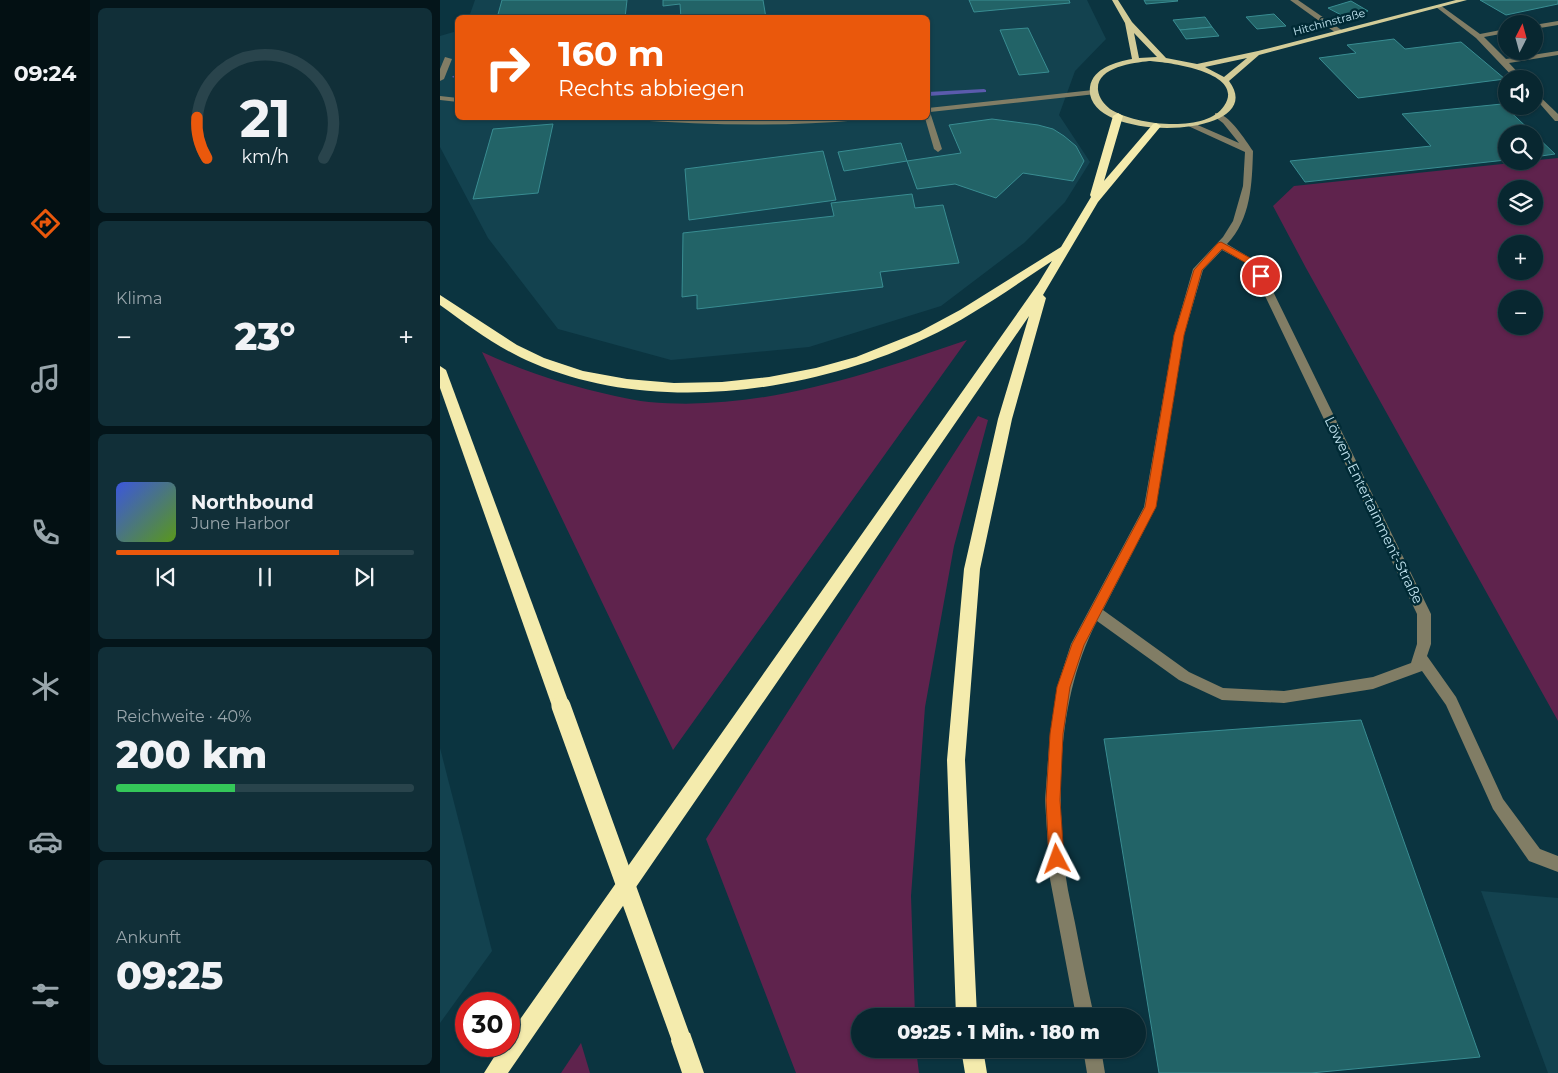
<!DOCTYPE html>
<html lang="de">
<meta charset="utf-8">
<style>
:root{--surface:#082730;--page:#112f38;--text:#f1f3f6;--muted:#98a5ab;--line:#29444c;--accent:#ea580c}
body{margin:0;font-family:Montserrat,sans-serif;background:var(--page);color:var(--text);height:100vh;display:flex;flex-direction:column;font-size:19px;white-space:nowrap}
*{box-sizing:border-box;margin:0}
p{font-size:16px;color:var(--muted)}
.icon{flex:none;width:28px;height:28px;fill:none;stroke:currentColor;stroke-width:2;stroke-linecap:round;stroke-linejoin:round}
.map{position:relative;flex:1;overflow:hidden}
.side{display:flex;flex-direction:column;gap:8px;padding:8px;background:#04151a;width:350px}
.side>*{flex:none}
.guide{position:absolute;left:15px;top:15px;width:475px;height:105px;border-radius:8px;box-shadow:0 1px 4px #0004,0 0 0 1px var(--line);background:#ea580c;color:#fff;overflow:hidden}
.needle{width:32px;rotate:6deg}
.fabs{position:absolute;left:1058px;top:15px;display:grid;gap:10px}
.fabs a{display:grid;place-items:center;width:45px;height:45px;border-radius:50%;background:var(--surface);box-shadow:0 1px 4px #0004,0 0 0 1px var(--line);font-size:25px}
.speed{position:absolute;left:15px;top:992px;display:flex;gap:10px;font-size:25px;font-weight:700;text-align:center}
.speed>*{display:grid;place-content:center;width:65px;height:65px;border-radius:50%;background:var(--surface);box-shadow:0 1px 4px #0004,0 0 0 1px var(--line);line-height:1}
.speed .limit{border:8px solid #d22;background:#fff;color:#111}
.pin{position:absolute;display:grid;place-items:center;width:42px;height:42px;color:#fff;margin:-21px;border:2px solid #fff;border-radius:50%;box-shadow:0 1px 5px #0007}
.me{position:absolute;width:55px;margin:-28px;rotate:356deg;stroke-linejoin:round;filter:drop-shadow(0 0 4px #0008)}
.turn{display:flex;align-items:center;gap:18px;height:105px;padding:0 20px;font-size:22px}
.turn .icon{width:65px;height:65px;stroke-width:2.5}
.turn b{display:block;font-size:35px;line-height:42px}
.big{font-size:38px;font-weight:800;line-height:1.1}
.side .tile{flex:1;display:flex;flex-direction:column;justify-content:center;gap:8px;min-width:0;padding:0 18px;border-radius:8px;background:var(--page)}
.side .dial{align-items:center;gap:0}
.dial svg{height:130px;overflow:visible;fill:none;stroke:var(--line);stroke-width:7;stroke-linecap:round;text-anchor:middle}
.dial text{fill:var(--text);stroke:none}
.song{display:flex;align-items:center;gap:15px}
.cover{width:60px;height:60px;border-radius:8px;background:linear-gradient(135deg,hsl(230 70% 55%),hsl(90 70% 35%))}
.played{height:5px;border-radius:2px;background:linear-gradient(90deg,var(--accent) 75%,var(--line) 75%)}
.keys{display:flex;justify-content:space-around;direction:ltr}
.heat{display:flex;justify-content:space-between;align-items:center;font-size:28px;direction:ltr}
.charge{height:8px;border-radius:4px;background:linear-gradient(90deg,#34c759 40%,var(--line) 0)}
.trip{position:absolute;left:411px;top:1008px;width:295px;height:50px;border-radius:25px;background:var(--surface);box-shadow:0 1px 4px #0004,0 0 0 1px var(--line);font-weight:800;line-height:50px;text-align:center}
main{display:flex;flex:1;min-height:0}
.dock{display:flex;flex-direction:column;width:90px;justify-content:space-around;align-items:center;background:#031013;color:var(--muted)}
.dock .icon{width:35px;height:35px}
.dock .on{color:var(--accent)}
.dock b{font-size:22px;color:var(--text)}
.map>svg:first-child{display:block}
</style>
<main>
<nav class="dock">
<b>09:24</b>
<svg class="icon on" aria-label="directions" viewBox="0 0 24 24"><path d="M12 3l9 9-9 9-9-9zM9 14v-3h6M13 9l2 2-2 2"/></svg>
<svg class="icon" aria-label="music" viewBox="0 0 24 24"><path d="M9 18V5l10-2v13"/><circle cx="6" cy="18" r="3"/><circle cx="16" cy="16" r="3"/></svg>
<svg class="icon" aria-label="phone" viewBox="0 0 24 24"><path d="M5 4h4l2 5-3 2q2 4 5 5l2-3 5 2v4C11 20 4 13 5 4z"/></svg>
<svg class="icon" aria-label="climate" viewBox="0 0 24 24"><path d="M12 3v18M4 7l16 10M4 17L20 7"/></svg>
<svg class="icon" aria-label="car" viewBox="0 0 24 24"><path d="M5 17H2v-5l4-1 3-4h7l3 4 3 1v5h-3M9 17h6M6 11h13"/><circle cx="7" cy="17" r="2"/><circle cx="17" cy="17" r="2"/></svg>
<svg class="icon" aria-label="filters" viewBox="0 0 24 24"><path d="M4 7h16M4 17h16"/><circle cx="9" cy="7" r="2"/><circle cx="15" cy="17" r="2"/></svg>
</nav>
<section class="side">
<div class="tile dial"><svg viewBox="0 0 100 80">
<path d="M14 69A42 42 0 1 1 86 69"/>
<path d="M14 69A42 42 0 0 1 8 44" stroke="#ea580c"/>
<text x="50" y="56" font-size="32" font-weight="700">21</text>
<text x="50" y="72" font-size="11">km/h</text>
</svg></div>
<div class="tile"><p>Klima</p>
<div class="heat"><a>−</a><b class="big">23°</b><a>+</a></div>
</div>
<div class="tile">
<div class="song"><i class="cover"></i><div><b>Northbound</b><p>June Harbor</p></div></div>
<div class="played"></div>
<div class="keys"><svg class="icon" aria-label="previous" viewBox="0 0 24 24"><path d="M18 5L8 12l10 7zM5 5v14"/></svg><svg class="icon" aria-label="pause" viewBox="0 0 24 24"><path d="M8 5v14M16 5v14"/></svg><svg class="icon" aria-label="next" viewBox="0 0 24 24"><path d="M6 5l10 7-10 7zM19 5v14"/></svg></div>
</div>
<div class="tile"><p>Reichweite · 40%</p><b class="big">200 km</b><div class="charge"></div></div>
<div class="tile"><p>Ankunft</p><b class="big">09:25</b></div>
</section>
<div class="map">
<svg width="1118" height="1073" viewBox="0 0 1118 1073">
<rect width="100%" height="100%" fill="#0b3440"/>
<g fill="#13424f">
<path d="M35,0H647L666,39L635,71L619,115L650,162L625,202L584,243L501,306L369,347L231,360L118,329L48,238L0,147V36L17,31L18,118H488V18L29,17Z"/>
<path d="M0,748L52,951L0,1023Z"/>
<path d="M1041,891L1118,898V1073H1108Z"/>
</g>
<g fill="#5f234d" fill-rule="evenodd">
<path d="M1118,158V721L866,268L833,206L854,186ZM1066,189H1094V216H1066ZM1066,244H1094V271H1066ZM1066,299H1094V326H1066Z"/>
<path d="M527,340L233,750L42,352C85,372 129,386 175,396C186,398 198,401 209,402C318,412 425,375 527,340Z"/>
<path d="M538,416L548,420L514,546L485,707L471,896L475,1016H420V1049H476L479,1073H356L266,839Z"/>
<path d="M141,1043L150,1073H121Z"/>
</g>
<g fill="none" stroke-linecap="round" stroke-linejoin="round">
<g fill="#5b5bad" fill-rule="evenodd">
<path d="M18,75V79L12,77L13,76Z"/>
<path d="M544,89L546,90V92L488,96V92Z"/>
</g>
</g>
<g fill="#226367" stroke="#398d92">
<path d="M62,0H187L185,18H57Z"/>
<path d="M223,0H323L326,18H241L240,4L223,6Z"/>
<path d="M529,0H629L630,3L534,12Z"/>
<path d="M704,0H737L738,1L706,4Z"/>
<path d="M1040,0H1118V4L1066,15Z"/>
<path d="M911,1L928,11L905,17L888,8Z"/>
<path d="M834,14L846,26L817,29L806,17Z"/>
<path d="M765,17L772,27L740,30L733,20Z"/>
<path d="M772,27L779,36L746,39L740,30Z"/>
<path d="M588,28L609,72L579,75L560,30Z"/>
<path d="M954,39L965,49L1021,42L1065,79L918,98L879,58L916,53L907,45Z"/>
<path d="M1062,104L1094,134H1066V160L865,182L850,161L991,146L962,114Z"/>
<path d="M552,119L598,125L613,129L624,136L636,146L644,161L633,181L583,173L556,198L515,184L477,189L467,161L521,153L509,125Z"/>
<path d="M113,124L98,193L33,199L53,129Z"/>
<path d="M1094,134L1115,154L1094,157Z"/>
<path d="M461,143L467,161L404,171L398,152Z"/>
<path d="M383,151L396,200L249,220L245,169Z"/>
<path d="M472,194L475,208L503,205L519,263L440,272L443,287L257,309V295L242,297L243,233L394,216L391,203Z"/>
<path d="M921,720L1040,1057L871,1073H719L664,739Z"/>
</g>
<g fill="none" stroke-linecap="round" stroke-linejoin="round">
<g fill="#817d65" fill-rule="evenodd">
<path d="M850,0H858L903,31L896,33Z"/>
<path d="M996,5H1000L1040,34L1066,29V33L1044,37L1066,59L1118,51V55L1069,63L1084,79H1075L1036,38L996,7Z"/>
<path d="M1118,21V25L1094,29V25Z"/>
<path d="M5,57L12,59L4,79L0,81V69Z"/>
<path d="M653,90L657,92L656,94L490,112L502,149L498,152L494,149L485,118H488V108Z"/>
<path d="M1094,91L1118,114V121H1115L1094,97Z"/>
<path d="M0,96L18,98V102L0,100Z"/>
<path d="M775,113C788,112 806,141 813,151C812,184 811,219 787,244L812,259L826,277L991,614V644L987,656L1016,697L1063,799L1100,849L1118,856V872L1089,861L1053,809L1006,705L982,671L933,689L844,703L782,700L739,680L657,621C617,698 616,792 626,878C628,893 632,908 635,923C641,954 647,985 654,1016H636L610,879L605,800L610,734L617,687L631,644L704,507L734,335L753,269L783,237L793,221L803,186L805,152L746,125L753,123L799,143L783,123L775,117ZM782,250L806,263L816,277L977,614V644L971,663L933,677L844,691L783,688L749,672L663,610L716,507L744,335L763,270Z"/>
<path d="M188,118L306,120L424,118L420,120C344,127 268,125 192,120Z"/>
<path d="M643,1049H661L665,1073H647Z"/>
</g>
<path fill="#d3cc98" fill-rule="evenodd" d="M672,0H678L692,22L726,58L757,64L818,51L1016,0H1027L819,55L789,81C833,140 642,145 650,87C653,68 676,62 692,59L685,23ZM694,33L717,57L699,58ZM807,58L784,77L765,67ZM709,61C727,62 807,72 784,106C766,134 694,125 670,109C664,104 659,98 658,90C656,67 693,63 709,61Z"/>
<g fill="#f4ebad" fill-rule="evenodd">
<path d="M678,113L683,116L664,181L713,124L716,123L721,126L658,202L603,295L606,298L572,419L540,569L525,760L537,1016H516L507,760L524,569L558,419L589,316L68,1073H44L61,1046H69V1035L598,284L612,261C571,288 531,317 486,338C371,393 213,415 93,363C59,349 29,326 0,305V295L77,345L104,358L143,371L187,379L234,383L282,382L329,377L376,368L416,357L479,332L520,310L621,247L651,197L650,195L673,116Z"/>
<path d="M0,366L6,370L130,706L127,711L121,714L115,711L112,706L0,388Z"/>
<path d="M242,1030L250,1033L264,1073H242L231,1041L234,1033Z"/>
<path d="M521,1049H543L547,1073H525Z"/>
</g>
<path stroke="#f4ebad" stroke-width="19" d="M121,706L242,1041"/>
</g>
<path fill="#ea580c" stroke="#983908" d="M781,242L812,259L826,276L824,278H818L806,263L782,249L762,270L744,335L716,507L644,645L630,687L623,734L620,800L624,859L622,864L617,866L612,864L609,859L606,800L610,734L617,687L632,644L705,507L734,335L754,270L778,243Z"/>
<g text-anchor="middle" stroke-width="5" stroke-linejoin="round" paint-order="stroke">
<g font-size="11" fill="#c0e3ef" stroke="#002a35">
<text transform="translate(889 22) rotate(-15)" y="4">Hitchinstraße</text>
</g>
<g font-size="14" fill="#c0e3ef" stroke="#002a35">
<text transform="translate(934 510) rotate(64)" y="5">Löwen-Entertainment-Straße</text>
</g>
</g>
</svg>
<div class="fabs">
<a><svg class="needle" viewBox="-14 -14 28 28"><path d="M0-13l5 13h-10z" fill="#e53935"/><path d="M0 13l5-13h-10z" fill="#98a5ab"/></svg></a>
<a><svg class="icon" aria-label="sound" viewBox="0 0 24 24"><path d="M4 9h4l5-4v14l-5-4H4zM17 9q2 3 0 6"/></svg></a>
<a><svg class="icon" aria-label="search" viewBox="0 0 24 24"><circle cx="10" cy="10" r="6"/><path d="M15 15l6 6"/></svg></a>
<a><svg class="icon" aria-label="layers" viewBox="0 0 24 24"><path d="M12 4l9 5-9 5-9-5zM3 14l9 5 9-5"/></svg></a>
<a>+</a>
<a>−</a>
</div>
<div class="speed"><div class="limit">30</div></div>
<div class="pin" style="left:821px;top:276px;background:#d93025"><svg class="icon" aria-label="arrive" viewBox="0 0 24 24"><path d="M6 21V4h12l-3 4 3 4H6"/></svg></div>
<svg class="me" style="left:617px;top:859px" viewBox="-20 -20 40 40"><path d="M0-17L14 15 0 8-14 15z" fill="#ea580c" stroke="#fff" stroke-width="4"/></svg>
<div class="trip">09:25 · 1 Min. · 180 m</div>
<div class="guide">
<div class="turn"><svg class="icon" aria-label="right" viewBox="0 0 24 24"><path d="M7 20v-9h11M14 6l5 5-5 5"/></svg><div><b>160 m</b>Rechts abbiegen</div></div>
</div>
</div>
</main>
